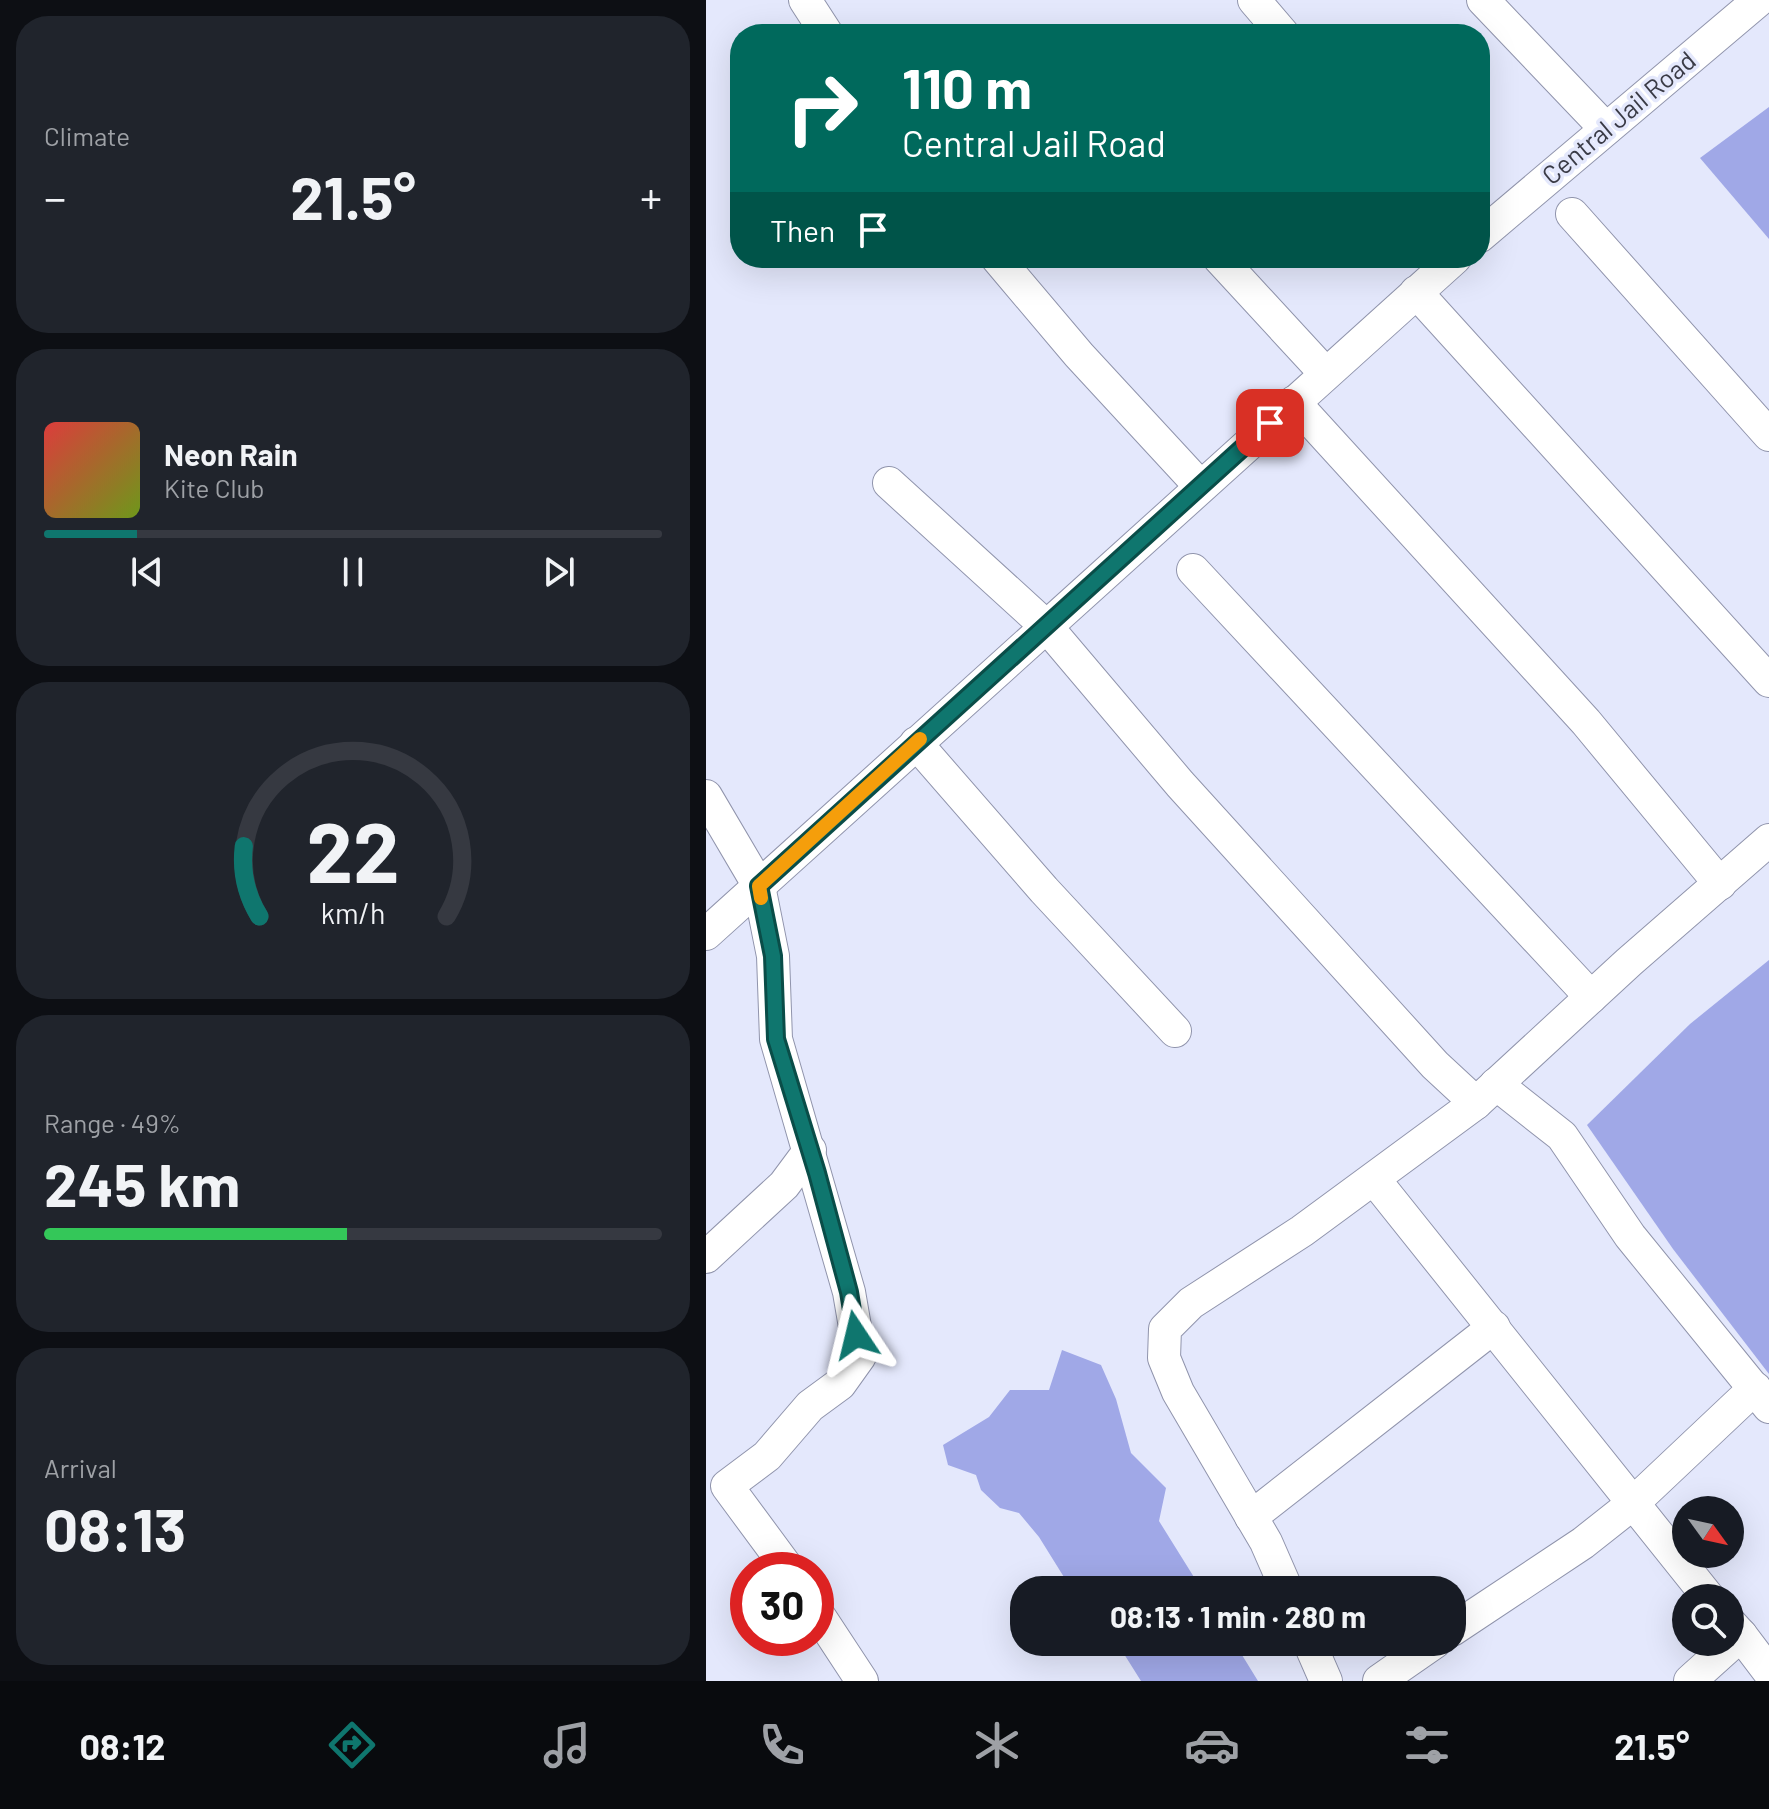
<!DOCTYPE html>
<meta charset="utf-8">
<style>
:root{--surface:#171b24;--page:#20242c;--text:#f1f3f6;--muted:#9ea1a6;--line:#363941;--accent:#0f766e}
body{margin:0;font-family:Barlow,sans-serif;background:var(--page);color:var(--text);height:100vh;display:flex;flex-direction:column;font-size:30px;white-space:nowrap}
*{box-sizing:border-box;margin:0}
p{font-size:26px;color:var(--muted)}
.icon{flex:none;width:44px;height:44px;fill:none;stroke:currentColor;stroke-width:2;stroke-linecap:round;stroke-linejoin:round}
.map{position:relative;flex:1;overflow:hidden}
.drawer{display:flex;flex-direction:column;gap:16px;padding:16px;background:#0d0f14;width:706px}
.drawer>*{flex:none}
.guide{position:absolute;left:24px;top:24px;width:760px;height:244px;border-radius:32px;box-shadow:0 8px 32px #0002;background:#00695c;color:#fff;overflow:hidden}
.needle{width:52px;rotate:123deg}
.controls{position:absolute;left:966px;top:1496px;display:grid;gap:16px}
.controls a{display:grid;place-items:center;width:72px;height:72px;border-radius:50%;background:var(--surface);box-shadow:0 8px 32px #0002;font-size:40px}
.speed{position:absolute;left:24px;top:1552px;display:flex;gap:16px;font-size:40px;font-weight:700;text-align:center}
.speed>*{display:grid;place-content:center;width:104px;height:104px;border-radius:50%;background:var(--surface);box-shadow:0 8px 32px #0002;line-height:1}
.speed .limit{border:12px solid #d22;background:#fff;color:#111}
.pin{position:absolute;display:grid;place-items:center;width:68px;height:68px;color:#fff;margin:-34px;border-radius:16px;box-shadow:0 4px 12px #0006}
.me{position:absolute;width:88px;margin:-44px;rotate:350deg;stroke-linejoin:round;filter:drop-shadow(0 0 6px #0008)}
.turn{display:flex;align-items:center;gap:28px;height:168px;padding:0 40px;font-size:36px}
.turn .icon{width:104px;height:104px;stroke-width:2.5}
.turn b{display:block;font-size:56px;line-height:68px}
.then{display:flex;align-items:center;height:76px;padding:0 40px;background:#0003;gap:16px;font-size:30px}
.big{font-size:60px;font-weight:700;line-height:1.1}
.drawer .tile{flex:1;display:flex;flex-direction:column;justify-content:center;gap:12px;min-width:0;padding:0 28px;border-radius:32px;background:var(--page)}
.drawer .dial{align-items:center;gap:0}
.dial svg{height:208px;overflow:visible;fill:none;stroke:var(--line);stroke-width:7;stroke-linecap:round;text-anchor:middle}
.dial text{fill:var(--text);stroke:none}
.song{display:flex;align-items:center;gap:24px}
.cover{width:96px;height:96px;border-radius:12px;background:linear-gradient(135deg,hsl(0 70% 55%),hsl(80 70% 35%))}
.played{height:8px;border-radius:4px;background:linear-gradient(90deg,var(--accent) 15%,var(--line) 15%)}
.keys{display:flex;justify-content:space-around;direction:ltr}
.heat{display:flex;justify-content:space-between;align-items:center;font-size:44px;direction:ltr}
.charge{height:12px;border-radius:6px;background:linear-gradient(90deg,#34c759 49%,var(--line) 0)}
.trip{position:absolute;left:304px;top:1576px;width:456px;height:80px;border-radius:32px;background:var(--surface);box-shadow:0 8px 32px #0002;font-weight:700;line-height:80px;text-align:center}
.menu{display:flex;height:128px;justify-content:space-around;align-items:center;background:#090b0e;color:var(--muted)}
.menu .icon{width:56px;height:56px}
.menu .selected{color:var(--accent)}
.menu b{font-size:36px;color:var(--text)}
main{display:flex;flex:1;min-height:0}
.map>svg:first-child{display:block}
</style>
<main>
<section class="drawer">
<div class="tile"><p>Climate</p>
<div class="heat"><a>−</a><b class="big">21.5°</b><a>+</a></div>
</div>
<div class="tile">
<div class="song"><i class="cover"></i><div><b>Neon Rain</b><p>Kite Club</p></div></div>
<div class="played"></div>
<div class="keys"><svg class="icon" aria-label="previous" viewBox="0 0 24 24"><path d="M18 5L8 12l10 7zM5 5v14"/></svg><svg class="icon" aria-label="pause" viewBox="0 0 24 24"><path d="M8 5v14M16 5v14"/></svg><svg class="icon" aria-label="next" viewBox="0 0 24 24"><path d="M6 5l10 7-10 7zM19 5v14"/></svg></div>
</div>
<div class="tile dial"><svg viewBox="0 0 100 80">
<path d="M14 69A42 42 0 1 1 86 69"/>
<path d="M14 69A42 42 0 0 1 8 42" stroke="#0f766e"/>
<text x="50" y="56" font-size="32" font-weight="700">22</text>
<text x="50" y="72" font-size="11">km/h</text>
</svg></div>
<div class="tile"><p>Range · 49%</p><b class="big">245 km</b><div class="charge"></div></div>
<div class="tile"><p>Arrival</p><b class="big">08:13</b></div>
</section>
<div class="map">
<svg width="1063" height="1681" viewBox="0 0 1063 1681">
<rect width="100%" height="100%" fill="#e4e8fc"/>
<g fill="#a0a8e7">
<path d="M1063,107V239L994,158Z"/>
<path d="M1063,960V1374L967,1249L881,1125L984,1024Z"/>
<path d="M356,1350L395,1365L410,1399L425,1453L460,1488L453,1521L496,1590H366L333,1537L313,1513L294,1508L275,1490L270,1475L242,1465L237,1445L283,1417L304,1390H343Z"/>
<path d="M405,1642H528L552,1681H435L413,1646Z"/>
</g>
<g fill="none" stroke-linecap="round" stroke-linejoin="round">
<defs>
<g id="minor">
<path d="M99,0L121,34"/>
<path d="M548,0L577,34"/>
<path d="M777,0L900,129"/>
<path d="M866,214L1063,435"/>
<path d="M774,236L1053,0"/>
<path d="M291,258L373,355L494,486"/>
<path d="M513,258L619,373"/>
<path d="M710,292L1063,681"/>
<path d="M588,402L880,722L1014,884"/>
<path d="M183,483L341,627L474,784L729,1065L770,1103"/>
<path d="M487,570L885,997"/>
<path d="M210,743L338,890L469,1031"/>
<path d="M0,796L53,886L67,956L70,1039L143,1292L154,1356L134,1384L104,1406L61,1456L21,1486L83,1570"/>
<path d="M0,934L749,258"/>
<path d="M790,1084L856,1136L924,1236L1063,1407"/>
<path d="M668,1179L1003,1598"/>
<path d="M0,1257L78,1185L104,1150"/>
<path d="M545,1517L788,1327"/>
<path d="M581,1590L560,1542L472,1392L458,1358L459,1329L485,1303L596,1231L770,1103L923,962L1063,840"/>
<path d="M110,1611L156,1681"/>
<path d="M746,1630L877,1543L925,1505L1049,1388"/>
<path d="M1035,1635L1063,1672"/>
<path d="M603,1642L620,1681"/>
<path d="M673,1681L729,1642"/>
<path d="M984,1681L1035,1635L1024,1623"/>
</g>
</defs>
<use href="#minor" stroke="#9094ac" stroke-width="34"/>
<use href="#minor" stroke="#fff" stroke-width="32"/>
</g>
<g fill="none" stroke-linecap="round" stroke-linejoin="round">
<defs>
<path id="route" d="M150,1335L143,1292L111,1173L70,1039L67,956L53,886L564,423"/>
</defs>
<use href="#route" stroke="#0a4d48" stroke-width="20"/>
<use href="#route" stroke="#0f766e" stroke-width="14"/>
<path stroke="#f59e0b" stroke-width="14" d="M55,898L53,886L214,739"/>
</g>
<g text-anchor="middle" stroke-width="7" stroke-linejoin="round" paint-order="stroke">
<g font-size="26" fill="#3a3b46" stroke="#e4e8fc">
<text transform="translate(913 118) rotate(-40)" y="9">Central Jail Road</text>
</g>
</g>
</svg>
<div class="controls">
<a><svg class="needle" viewBox="-14 -14 28 28"><path d="M0-13l5 13h-10z" fill="#e53935"/><path d="M0 13l5-13h-10z" fill="#9ea1a6"/></svg></a>
<a><svg class="icon" aria-label="search" viewBox="0 0 24 24"><circle cx="10" cy="10" r="6"/><path d="M15 15l6 6"/></svg></a>
</div>
<div class="speed"><div class="limit">30</div></div>
<div class="pin" style="left:564px;top:423px;background:#d93025"><svg class="icon" aria-label="arrive" viewBox="0 0 24 24"><path d="M6 21V4h12l-3 4 3 4H6"/></svg></div>
<svg class="me" style="left:150px;top:1335px" viewBox="-20 -20 40 40"><path d="M0-17L14 15 0 8-14 15z" fill="#0f766e" stroke="#fff" stroke-width="4"/></svg>
<div class="trip">08:13 · 1 min · 280 m</div>
<div class="guide">
<div class="turn"><svg class="icon" aria-label="right" viewBox="0 0 24 24"><path d="M7 20v-9h11M14 6l5 5-5 5"/></svg><div><b>110 m</b>Central Jail Road</div></div>
<div class="then">Then<svg class="icon" aria-label="arrive" viewBox="0 0 24 24"><path d="M6 21V4h12l-3 4 3 4H6"/></svg></div>
</div>
</div>
</main>
<nav class="menu">
<b>08:12</b>
<svg class="icon selected" aria-label="directions" viewBox="0 0 24 24"><path d="M12 3l9 9-9 9-9-9zM9 14v-3h6M13 9l2 2-2 2"/></svg>
<svg class="icon" aria-label="music" viewBox="0 0 24 24"><path d="M9 18V5l10-2v13"/><circle cx="6" cy="18" r="3"/><circle cx="16" cy="16" r="3"/></svg>
<svg class="icon" aria-label="phone" viewBox="0 0 24 24"><path d="M5 4h4l2 5-3 2q2 4 5 5l2-3 5 2v4C11 20 4 13 5 4z"/></svg>
<svg class="icon" aria-label="climate" viewBox="0 0 24 24"><path d="M12 3v18M4 7l16 10M4 17L20 7"/></svg>
<svg class="icon" aria-label="car" viewBox="0 0 24 24"><path d="M5 17H2v-5l4-1 3-4h7l3 4 3 1v5h-3M9 17h6M6 11h13"/><circle cx="7" cy="17" r="2"/><circle cx="17" cy="17" r="2"/></svg>
<svg class="icon" aria-label="filters" viewBox="0 0 24 24"><path d="M4 7h16M4 17h16"/><circle cx="9" cy="7" r="2"/><circle cx="15" cy="17" r="2"/></svg>
<b>21.5°</b>
</nav>
